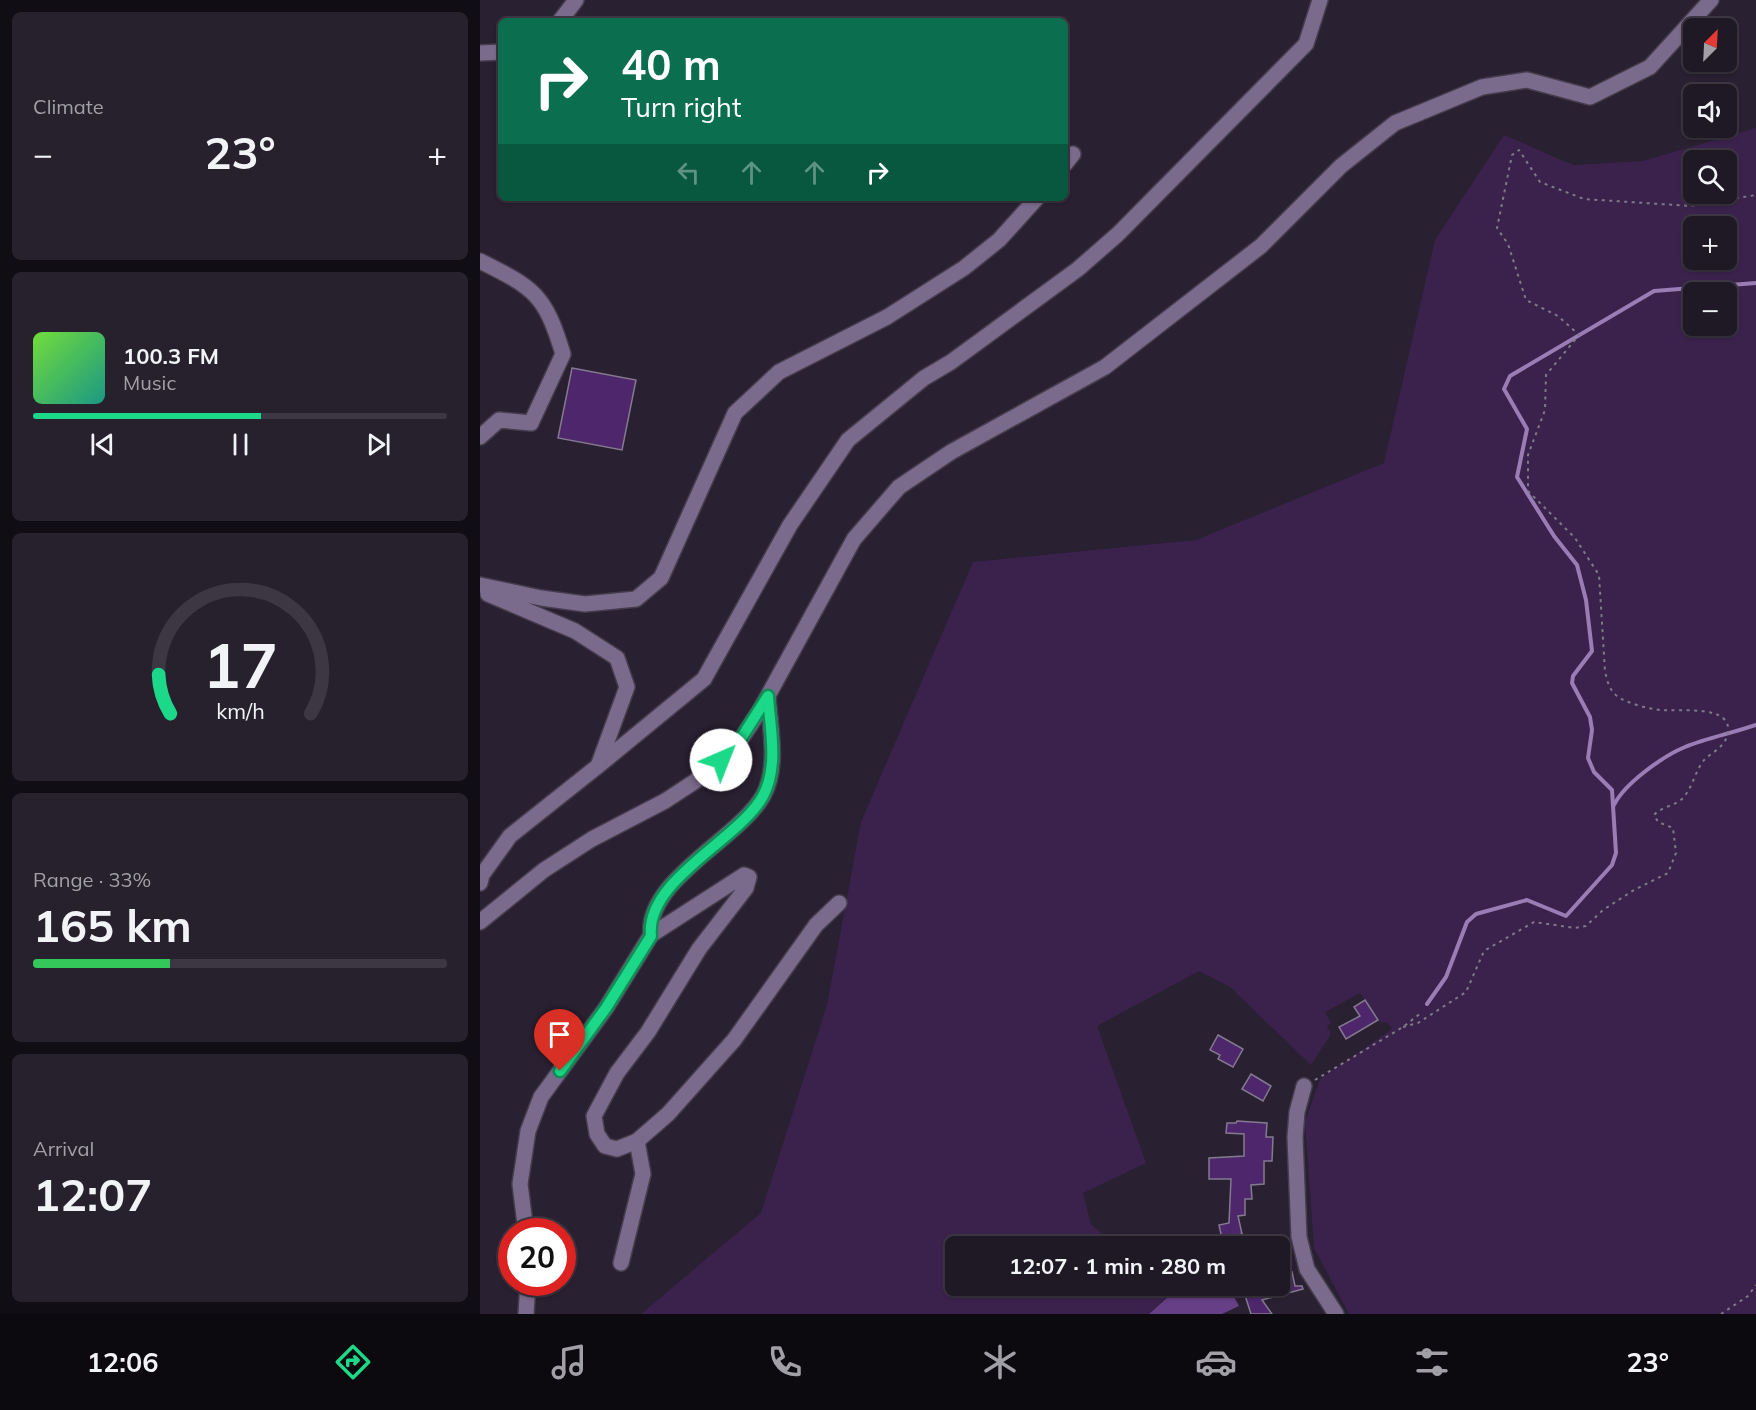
<!DOCTYPE html>
<meta charset="utf-8">
<style>
:root{--surface:#1f1825;--page:#27212d;--text:#f1f3f6;--muted:#a1a0a7;--line:#3c3742;--accent:#1bd988}
body{margin:0;font-family:Mulish,sans-serif;background:var(--page);color:var(--text);height:100vh;display:flex;flex-direction:column;font-size:22px;white-space:nowrap}
*{box-sizing:border-box;margin:0}
p{font-size:20px;color:var(--muted)}
.icon{flex:none;width:33px;height:33px;fill:none;stroke:currentColor;stroke-width:2;stroke-linecap:round;stroke-linejoin:round}
.map{position:relative;flex:1;overflow:hidden}
.sheet{display:flex;flex-direction:column;gap:12px;padding:12px;background:#110d14;width:480px}
.sheet>*{flex:none}
.guide{position:absolute;left:18px;top:18px;width:570px;height:183px;border-radius:9px;box-shadow:0 2px 4px #0004,0 0 0 2px var(--line);background:#0b6e4f;color:#fff;overflow:hidden}
.needle{width:39px;rotate:24deg}
.tools{position:absolute;left:1203px;top:18px;display:grid;gap:12px}
.tools a{display:grid;place-items:center;width:54px;height:54px;border-radius:9px;background:var(--surface);box-shadow:0 2px 4px #0004,0 0 0 2px var(--line);font-size:30px}
.speed{position:absolute;left:18px;top:1218px;display:flex;gap:12px;font-size:30px;font-weight:700;text-align:center}
.speed>*{display:grid;place-content:center;width:78px;height:78px;border-radius:50%;background:var(--surface);box-shadow:0 2px 4px #0004,0 0 0 2px var(--line);line-height:1}
.speed .limit{border:9px solid #d22;background:#fff;color:#111}
.pin{position:absolute;display:grid;place-items:center;width:51px;height:51px;color:#fff;margin:-62px -26px;border-radius:50% 50% 50% 0;rotate:-45deg;box-shadow:0 0 6px #0007}
.pin .icon{rotate:45deg}
.me{position:absolute;width:66px;margin:-33px;rotate:44deg;stroke-linejoin:round;filter:drop-shadow(0 0 4px #0008)}
.turn{display:flex;align-items:center;gap:21px;height:126px;padding:0 24px;font-size:27px}
.turn .icon{width:78px;height:78px;stroke-width:2.5}
.turn b{display:block;font-size:42px;line-height:51px}
.lanes{display:flex;align-items:center;height:57px;padding:0 24px;background:#0003;justify-content:center;gap:30px;direction:ltr}
.lanes .off{opacity:.35}
.big{font-size:45px;font-weight:700;line-height:1.1}
.sheet .tile{flex:1;display:flex;flex-direction:column;justify-content:center;gap:9px;min-width:0;padding:0 21px;border-radius:9px;background:var(--page)}
.sheet .dial{align-items:center;gap:0}
.dial svg{height:156px;overflow:visible;fill:none;stroke:var(--line);stroke-width:7;stroke-linecap:round;text-anchor:middle}
.dial text{fill:var(--text);stroke:none}
.song{display:flex;align-items:center;gap:18px}
.cover{width:72px;height:72px;border-radius:9px;background:linear-gradient(135deg,hsl(100 70% 55%),hsl(170 70% 35%))}
.played{height:6px;border-radius:3px;background:linear-gradient(90deg,var(--accent) 55%,var(--line) 55%)}
.keys{display:flex;justify-content:space-around;direction:ltr}
.heat{display:flex;justify-content:space-between;align-items:center;font-size:33px;direction:ltr}
.charge{height:9px;border-radius:4px;background:linear-gradient(90deg,#34c759 33%,var(--line) 0)}
.trip{position:absolute;left:465px;top:1236px;width:345px;height:60px;border-radius:9px;background:var(--surface);box-shadow:0 2px 4px #0004,0 0 0 2px var(--line);font-weight:700;line-height:60px;text-align:center}
.tabs{display:flex;height:96px;justify-content:space-around;align-items:center;background:#0c0a0f;color:var(--muted)}
.tabs .icon{width:42px;height:42px}
.tabs .active{color:var(--accent)}
.tabs b{font-size:27px;color:var(--text)}
main{display:flex;flex:1;min-height:0}
.map>svg:first-child{display:block}
</style>
<main>
<section class="sheet">
<div class="tile"><p>Climate</p>
<div class="heat"><a>−</a><b class="big">23°</b><a>+</a></div>
</div>
<div class="tile">
<div class="song"><i class="cover"></i><div><b>100.3 FM</b><p>Music</p></div></div>
<div class="played"></div>
<div class="keys"><svg class="icon" aria-label="previous" viewBox="0 0 24 24"><path d="M18 5L8 12l10 7zM5 5v14"/></svg><svg class="icon" aria-label="pause" viewBox="0 0 24 24"><path d="M8 5v14M16 5v14"/></svg><svg class="icon" aria-label="next" viewBox="0 0 24 24"><path d="M6 5l10 7-10 7zM19 5v14"/></svg></div>
</div>
<div class="tile dial"><svg viewBox="0 0 100 80">
<path d="M14 69A42 42 0 1 1 86 69"/>
<path d="M14 69A42 42 0 0 1 8 49" stroke="#1bd988"/>
<text x="50" y="56" font-size="32" font-weight="700">17</text>
<text x="50" y="72" font-size="11">km/h</text>
</svg></div>
<div class="tile"><p>Range · 33%</p><b class="big">165 km</b><div class="charge"></div></div>
<div class="tile"><p>Arrival</p><b class="big">12:07</b></div>
</section>
<div class="map">
<svg width="1276" height="1314" viewBox="0 0 1276 1314">
<rect width="100%" height="100%" fill="#292031"/>
<path fill="#3a224d" fill-rule="evenodd" d="M1276,128V1314H869L834,1248L825,1122L840,1079L912,1029L907,1022L901,1023L880,993L845,1012L851,1023L847,1026L851,1034L831,1065L750,987L719,971L617,1026L666,1163L603,1193L611,1224L635,1246H476V1286H676L686,1297L669,1314H161L281,1213L347,1005L381,822L493,562L716,540L904,463L955,240L1024,135L1093,165L1163,161ZM1214,160H1246V194H1214ZM1214,226H1246V260H1214ZM1214,292H1246V326H1214Z"/>
<path fill="#663f86" d="M700,1286H748L759,1306L742,1314H669Z"/>
<g fill="none" stroke-linecap="round" stroke-linejoin="round">
<g stroke="#9a7db4" stroke-width="4">
<path d="M1134,805C1144,784 1183,756 1205,747C1227,738 1253,733 1276,725"/>
<path d="M947,1004L966,977L987,922L996,914L1047,900L1086,916L1132,865L1136,853L1132,790L1114,772L1108,758L1112,730L1110,717L1092,683L1093,676L1112,651L1106,600L1097,565L1074,536L1037,477L1047,429L1024,389L1030,376L1174,291L1276,283"/>
</g>
</g>
<g fill="#4d266c" stroke="#847a8e" stroke-width="1.5">
<path d="M92,368L156,380L142,450L78,438Z"/>
<path d="M885,1000L898,1020L866,1039L859,1027L880,1016L874,1007Z"/>
<path d="M738,1035L763,1049L753,1067L738,1059L740,1055L730,1050Z"/>
<path d="M771,1074L791,1086L783,1101L762,1089Z"/>
<path d="M757,1121L787,1123L786,1137H793L792,1161H784V1184L771,1185L772,1199H765V1215L758,1216L762,1234L758,1235L759,1240L743,1243L739,1225L749,1223L751,1179H729V1158L764,1156V1134L746,1133L747,1123H756Z"/>
<path d="M812,1272L815,1286H822L823,1289L782,1300L792,1314H771L762,1286H773L777,1296L793,1286H800V1275Z"/>
</g>
<g fill="none" stroke-linecap="round" stroke-linejoin="round">
<defs>
<g id="minor">
<path d="M80,21L96,0"/>
<path d="M0,53L21,52"/>
<path d="M585,164L593,154"/>
<path d="M0,261C54,288 65,294 83,354L51,423L19,420L0,437"/>
<path d="M0,585L61,598L105,604L156,599L181,578L255,413L299,372L407,317L484,268L519,240L557,198"/>
<path d="M118,766L224,679L310,525L368,440L444,378L471,362L598,269L638,234L826,44L840,0"/>
<path d="M0,883L2,875L30,836L118,766L147,687L137,658L95,631L8,594"/>
<path d="M0,922L64,870L112,839L185,801L214,782L255,748L279,712L374,539L419,487L471,452L625,367L781,246L861,166L915,123L1002,87L1047,80L1110,97L1170,67L1231,0"/>
<path d="M171,935C165,881 258,839 283,796C299,767 290,728 288,697"/>
<path d="M824,1086L817,1112L815,1137L819,1237L827,1269L856,1314"/>
<path d="M46,1232L40,1184L48,1131L61,1097L126,1008L171,935L264,875L269,877L266,888L219,949L168,1032L137,1073L114,1116L117,1134L125,1146L137,1149L157,1141L188,1114L254,1040L336,925L359,903"/>
<path d="M141,1263L163,1174L157,1141"/>
<path d="M46,1314L48,1282"/>
</g>
</defs>
<use href="#minor" stroke="#453c4c" stroke-width="18"/>
<g stroke="#807987" stroke-width="2" stroke-dasharray="3 4.5" stroke-linecap="butt">
<path d="M923,1027L938,1023L986,992L1004,951L1042,929L1054,922L1095,928L1106,926L1123,910L1154,890L1188,873L1196,853L1193,828L1178,822L1174,815C1181,807 1194,806 1202,799C1213,788 1215,770 1225,759C1233,752 1244,747 1247,736C1257,703 1198,712 1181,710C1169,709 1146,703 1137,696C1129,690 1127,680 1125,671L1119,575L1095,538L1048,491V455L1065,410L1066,375L1099,335L1078,316L1046,300L1028,244L1017,228L1032,155L1039,150L1060,182L1104,199L1210,206L1276,195"/>
<path d="M835,1080L923,1027L941,1013"/>
<path d="M1241,1314L1268,1296L1276,1285"/>
</g>
<use href="#minor" stroke="#7a6a8b" stroke-width="15"/>
</g>
<g fill="none" stroke-linecap="round" stroke-linejoin="round">
<defs>
<path id="route" d="M80,1071L126,1008L171,936C165,880 259,840 283,796C299,766 290,728 288,696L255,748L241,760"/>
</defs>
<use href="#route" stroke="#128d58" stroke-width="15"/>
<use href="#route" stroke="#1bd988" stroke-width="10"/>
</g>
</svg>
<div class="tools">
<a><svg class="needle" viewBox="-14 -14 28 28"><path d="M0-13l5 13h-10z" fill="#e53935"/><path d="M0 13l5-13h-10z" fill="#a1a0a7"/></svg></a>
<a><svg class="icon" aria-label="sound" viewBox="0 0 24 24"><path d="M4 9h4l5-4v14l-5-4H4zM17 9q2 3 0 6"/></svg></a>
<a><svg class="icon" aria-label="search" viewBox="0 0 24 24"><circle cx="10" cy="10" r="6"/><path d="M15 15l6 6"/></svg></a>
<a>+</a>
<a>−</a>
</div>
<div class="speed"><div class="limit">20</div></div>
<div class="pin" style="left:80px;top:1071px;background:#d93025"><svg class="icon" aria-label="arrive" viewBox="0 0 24 24"><path d="M6 21V4h12l-3 4 3 4H6"/></svg></div>
<svg class="me" style="left:241px;top:760px" viewBox="-20 -20 40 40"><circle r="19" fill="#fff"/><path d="M0-13L10 11 0 6-10 11z" fill="#1bd988"/></svg>
<div class="trip">12:07 · 1 min · 280 m</div>
<div class="guide">
<div class="turn"><svg class="icon" aria-label="right" viewBox="0 0 24 24"><path d="M7 20v-9h11M14 6l5 5-5 5"/></svg><div><b>40 m</b>Turn right</div></div>
<div class="lanes"><svg class="icon off" aria-label="left" viewBox="0 0 24 24"><path d="M17 20v-9H6M10 6l-5 5 5 5"/></svg><svg class="icon off" aria-label="ahead" viewBox="0 0 24 24"><path d="M12 20V5M6 11l6-6 6 6"/></svg><svg class="icon off" aria-label="ahead" viewBox="0 0 24 24"><path d="M12 20V5M6 11l6-6 6 6"/></svg><svg class="icon" aria-label="right" viewBox="0 0 24 24"><path d="M7 20v-9h11M14 6l5 5-5 5"/></svg></div>
</div>
</div>
</main>
<nav class="tabs">
<b>12:06</b>
<svg class="icon active" aria-label="directions" viewBox="0 0 24 24"><path d="M12 3l9 9-9 9-9-9zM9 14v-3h6M13 9l2 2-2 2"/></svg>
<svg class="icon" aria-label="music" viewBox="0 0 24 24"><path d="M9 18V5l10-2v13"/><circle cx="6" cy="18" r="3"/><circle cx="16" cy="16" r="3"/></svg>
<svg class="icon" aria-label="phone" viewBox="0 0 24 24"><path d="M5 4h4l2 5-3 2q2 4 5 5l2-3 5 2v4C11 20 4 13 5 4z"/></svg>
<svg class="icon" aria-label="climate" viewBox="0 0 24 24"><path d="M12 3v18M4 7l16 10M4 17L20 7"/></svg>
<svg class="icon" aria-label="car" viewBox="0 0 24 24"><path d="M5 17H2v-5l4-1 3-4h7l3 4 3 1v5h-3M9 17h6M6 11h13"/><circle cx="7" cy="17" r="2"/><circle cx="17" cy="17" r="2"/></svg>
<svg class="icon" aria-label="filters" viewBox="0 0 24 24"><path d="M4 7h16M4 17h16"/><circle cx="9" cy="7" r="2"/><circle cx="15" cy="17" r="2"/></svg>
<b>23°</b>
</nav>
